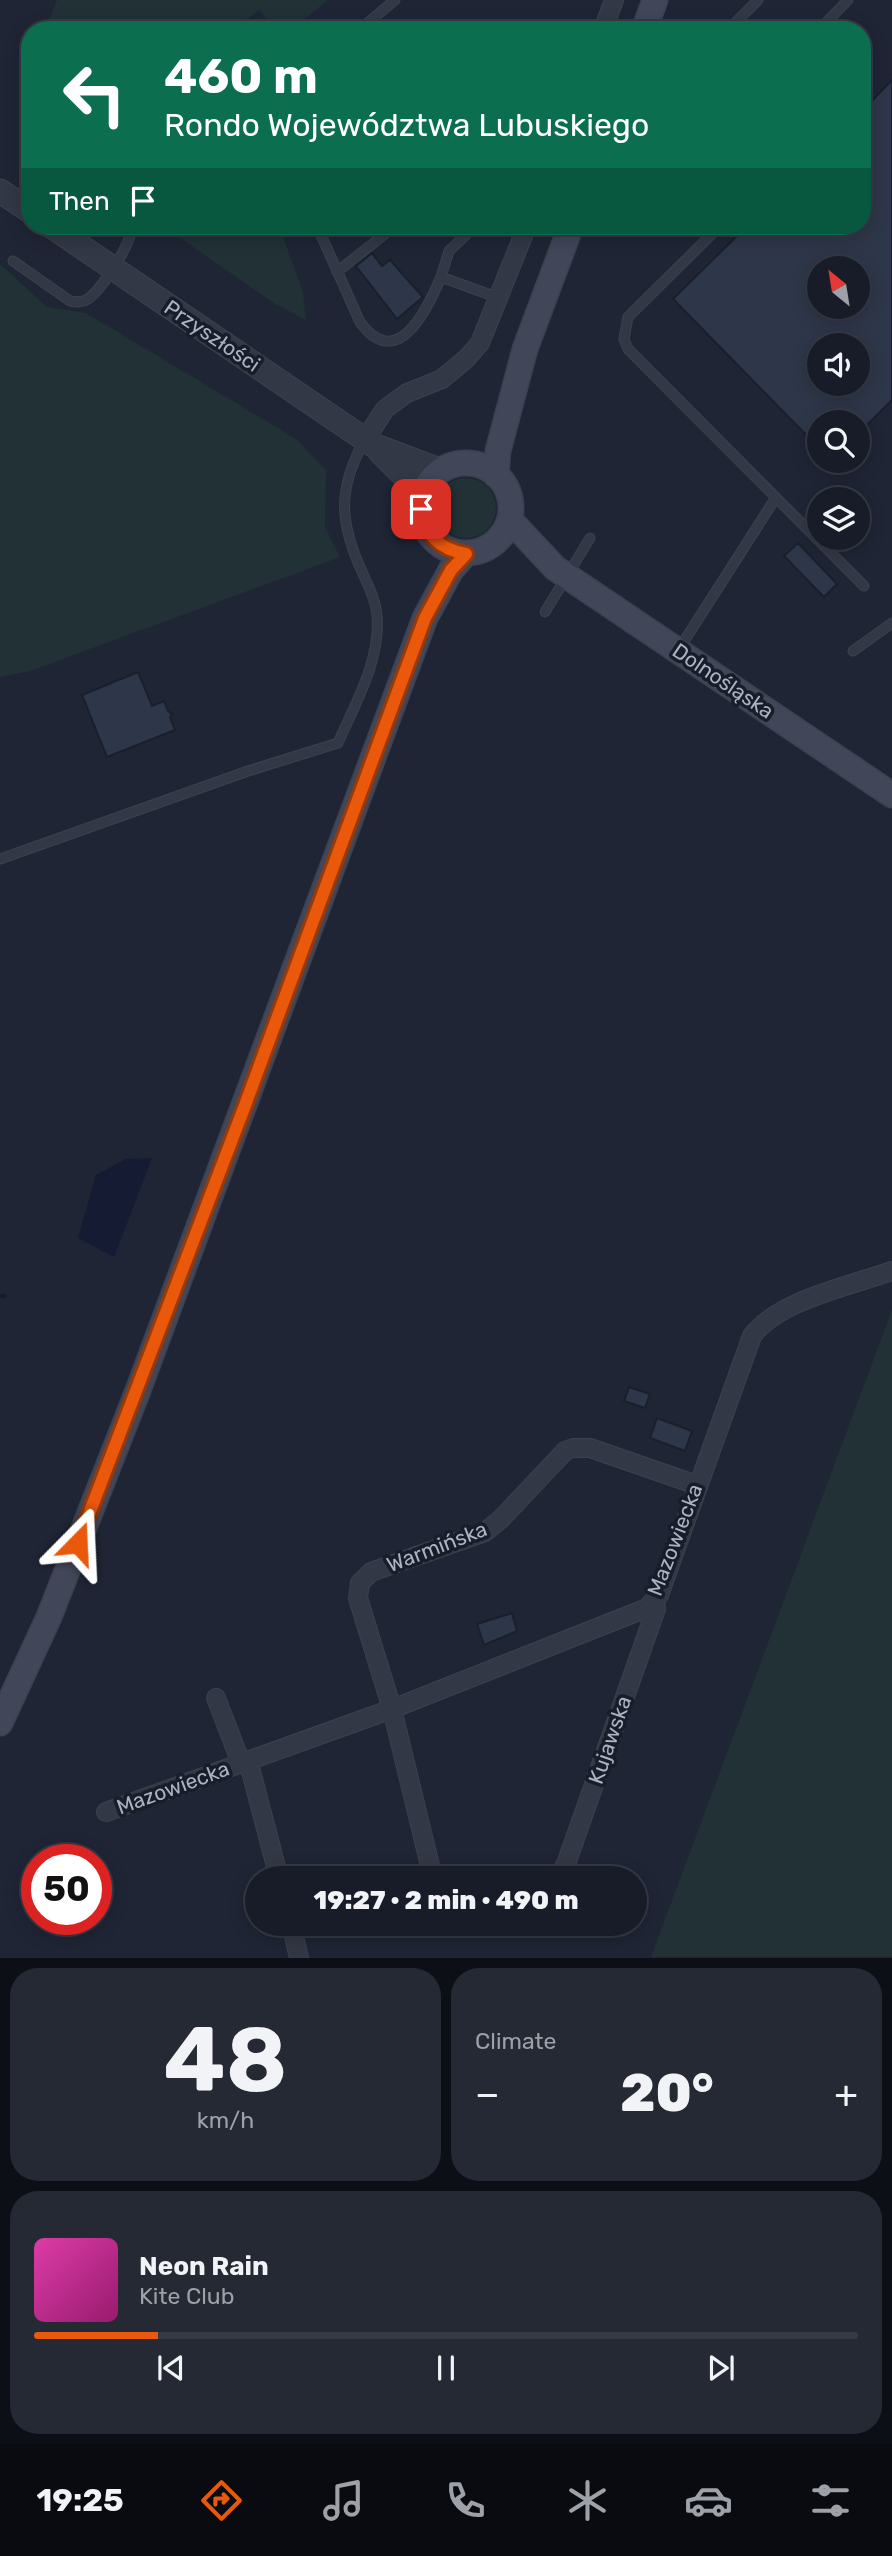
<!DOCTYPE html>
<meta charset="utf-8">
<style>
:root{--surface:#171c28;--page:#242934;--text:#f1f3f6;--muted:#9ea1a8;--line:#363a45;--accent:#ea580c}
body{margin:0;font-family:Rubik,sans-serif;background:var(--page);color:var(--text);height:100vh;display:flex;flex-direction:column;font-size:26px;white-space:nowrap}
*{box-sizing:border-box;margin:0}
p{font-size:23px;color:var(--muted)}
.icon{flex:none;width:38px;height:38px;fill:none;stroke:currentColor;stroke-width:2;stroke-linecap:round;stroke-linejoin:round}
.map{position:relative;height:1958px;overflow:hidden}
.sheet{display:flex;flex-direction:column;gap:10px;padding:10px;background:#0d0f16;flex:1}
.sheet>*{flex:none}
.banner{position:absolute;left:21px;top:21px;width:850px;height:214px;border-radius:28px;box-shadow:0 4px 18px #0003,0 0 0 2px var(--line);background:#0b6e4f;color:#fff;overflow:hidden}
.needle{width:46px;rotate:330deg}
.fabs{position:absolute;left:807px;top:256px;display:grid;gap:14px}
.fabs a{display:grid;place-items:center;width:63px;height:63px;border-radius:50%;background:var(--surface);box-shadow:0 4px 18px #0003,0 0 0 2px var(--line);font-size:35px}
.speed{position:absolute;left:21px;top:1844px;display:flex;gap:14px;font-size:35px;font-weight:700;text-align:center}
.speed>*{display:grid;place-content:center;width:91px;height:91px;border-radius:50%;background:var(--surface);box-shadow:0 4px 18px #0003,0 0 0 2px var(--line);line-height:1}
.speed .limit{border:10px solid #d22;background:#fff;color:#111}
.pin{position:absolute;display:grid;place-items:center;width:60px;height:60px;color:#fff;margin:-30px;border-radius:14px;box-shadow:0 4px 10px #0006}
.me{position:absolute;width:77px;margin:-38px;rotate:21deg;stroke-linejoin:round;filter:drop-shadow(0 0 5px #0008)}
.turn{display:flex;align-items:center;gap:24px;height:147px;padding:0 28px;font-size:32px}
.turn .icon{width:91px;height:91px;stroke-width:2.5}
.turn b{display:block;font-size:49px;line-height:60px}
.then{display:flex;align-items:center;height:66px;padding:0 28px;background:#0003;gap:14px;font-size:26px}
.big{font-size:52px;font-weight:800;line-height:1.1}
.sheet .widget{flex:1;display:flex;flex-direction:column;justify-content:center;gap:10px;min-width:0;padding:0 24px;border-radius:28px;background:var(--page)}
.sheet .dial{align-items:center;gap:0}
.dial b{font-size:91px;line-height:1}
.song{display:flex;align-items:center;gap:21px}
.cover{width:84px;height:84px;border-radius:10px;background:linear-gradient(135deg,hsl(320 70% 55%),hsl(320 70% 35%))}
.played{height:7px;border-radius:4px;background:linear-gradient(90deg,var(--accent) 15%,var(--line) 15%)}
.keys{display:flex;justify-content:space-around;direction:ltr}
.heat{display:flex;justify-content:space-between;align-items:center;font-size:38px;direction:ltr}
.sheet .tiles{flex:1;display:grid;gap:10px;grid-template-columns:1fr 1fr}
.widget:last-child{grid-column:span 2}
.trip{position:absolute;left:245px;top:1866px;width:402px;height:70px;border-radius:35px;background:var(--surface);box-shadow:0 4px 18px #0003,0 0 0 2px var(--line);font-weight:800;line-height:70px;text-align:center}
.dock{display:flex;height:112px;justify-content:space-around;align-items:center;background:#090b10;color:var(--muted)}
.dock .icon{width:49px;height:49px}
.dock .current{color:var(--accent)}
.dock b{font-size:32px;color:var(--text)}
.map>svg:first-child{display:block}
</style>
<div class="map">
<svg width="892" height="1958" viewBox="0 0 892 1958">
<rect width="100%" height="100%" fill="#1f2535"/>
<g fill="#213136">
<path d="M57,0H328L291,30H275L259,10L233,30H45Z"/>
<path d="M163,226H279L303,292L306,320L275,304Z"/>
<path d="M0,264L47,307L86,313L296,439L326,470L325,527L340,557L30,671L0,677Z"/>
<circle cx="466" cy="508" r="30"/>
<path d="M892,1310V1957H651Z"/>
</g>
<path fill="#141b32" d="M152,1158L114,1257L78,1238L96,1175L126,1159Z"/>
<g fill="none" stroke-linecap="round" stroke-linejoin="round">
<path stroke="#141b32" stroke-width="4.5" d="M0,1296H4"/>
</g>
<g fill="#2e3649" stroke="#1a1f2c" stroke-width="2" fill-rule="evenodd">
<path d="M892,80V400L858,434V422H819V448L673,299L747,226H863V110ZM819,268H858V306H819ZM819,345H858V383H819Z"/>
<path d="M372,253L382,266L390,260L423,297L397,319L356,266Z"/>
<path d="M798,543L837,584L824,597L784,556Z"/>
<path d="M138,672L152,706L164,701L168,711L172,714L170,717L175,730L107,757L82,695Z"/>
<path d="M629,1387L650,1394L645,1408L624,1401Z"/>
<path d="M657,1418L692,1431L685,1451L650,1438Z"/>
<path d="M512,1613L517,1631L484,1645L477,1624Z"/>
</g>
<g fill="none" stroke-linecap="round" stroke-linejoin="round">
<defs>
<g id="service">
<path d="M359,30L395,0"/>
<path d="M728,30L758,0"/>
<path d="M819,30L848,0"/>
<path d="M317,226L360,322C397,373 427,310 441,277L499,298"/>
<path d="M720,226L628,317L624,339L628,349L864,586"/>
<path d="M13,261L70,301C76,302 80,303 86,300C100,293 134,241 131,226"/>
<path d="M337,272L395,226"/>
<path d="M441,277L449,251L475,226"/>
<path d="M545,612L590,538"/>
<path d="M679,649L775,499"/>
<path d="M853,651L892,623"/>
<path d="M0,859L248,771L338,743C355,704 381,660 377,615C375,597 366,581 359,565C339,518 339,487 364,441"/>
</g>
<g id="minor">
<path d="M603,30L614,0"/>
<path d="M365,440L385,409L407,393L442,379L466,359L480,343L527,226"/>
<path d="M216,1698L241,1763"/>
<path d="M248,1760L279,1878"/>
<path d="M106,1812L392,1709L647,1608L659,1595L752,1336C779,1300 850,1286 892,1271"/>
<path d="M433,1878L392,1709L358,1598L360,1583L371,1572L485,1532L501,1519L565,1451L573,1448H590L697,1485"/>
<path d="M558,1878L566,1864L656,1609L655,1601"/>
<path d="M291,1923L299,1958"/>
</g>
<g id="tertiary">
<path d="M0,191L30,211"/>
<path d="M51,226L373,445L442,471"/>
<path d="M380,452L423,495"/>
</g>
<g id="secondary">
<path d="M644,30L655,0"/>
<circle cx="466" cy="508" r="45"/>
<path d="M496,475L498,451L525,349L571,226"/>
<path d="M510,520L555,568L892,795"/>
<path d="M0,1723L49,1617L137,1393L425,618L451,570L465,554"/>
</g>
</defs>
<use href="#service" stroke="#3c414f" stroke-width="11"/>
<use href="#minor" stroke="#3c414f" stroke-width="20"/>
<use href="#tertiary" stroke="#3c414f" stroke-width="25"/>
<use href="#secondary" stroke="#3c414f" stroke-width="27"/>
<use href="#service" stroke="#333846" stroke-width="9"/>
<use href="#minor" stroke="#333846" stroke-width="18"/>
<use href="#tertiary" stroke="#333846" stroke-width="23"/>
<use href="#secondary" stroke="#414659" stroke-width="24"/>
</g>
<g fill="none" stroke-linecap="round" stroke-linejoin="round">
<defs>
<path id="route" d="M78,1543L244,1108L425,618L451,570L466,554C439,549 425,535 421,509"/>
</defs>
<use href="#route" stroke="#983908" stroke-width="18"/>
<use href="#route" stroke="#ea580c" stroke-width="12"/>
</g>
<g text-anchor="middle" stroke-width="7" stroke-linejoin="round" paint-order="stroke">
<g font-size="21" fill="#adb2c3" stroke="#181d2a">
<text transform="translate(212 336) rotate(34)" y="7">Przyszłości</text>
<text transform="translate(723 681) rotate(34)" y="7">Dolnośląska</text>
<text transform="translate(675 1540) rotate(-69)" y="7">Mazowiecka</text>
<text transform="translate(437 1547) rotate(-21)" y="7">Warmińska</text>
<text transform="translate(610 1740) rotate(-71)" y="7">Kujawska</text>
<text transform="translate(173 1788) rotate(-20)" y="7">Mazowiecka</text>
</g>
</g>
</svg>
<div class="fabs">
<a><svg class="needle" viewBox="-14 -14 28 28"><path d="M0-13l5 13h-10z" fill="#e53935"/><path d="M0 13l5-13h-10z" fill="#9ea1a8"/></svg></a>
<a><svg class="icon" aria-label="sound" viewBox="0 0 24 24"><path d="M4 9h4l5-4v14l-5-4H4zM17 9q2 3 0 6"/></svg></a>
<a><svg class="icon" aria-label="search" viewBox="0 0 24 24"><circle cx="10" cy="10" r="6"/><path d="M15 15l6 6"/></svg></a>
<a><svg class="icon" aria-label="layers" viewBox="0 0 24 24"><path d="M12 4l9 5-9 5-9-5zM3 14l9 5 9-5"/></svg></a>
</div>
<div class="speed"><div class="limit">50</div></div>
<div class="pin" style="left:421px;top:509px;background:#d93025"><svg class="icon" aria-label="arrive" viewBox="0 0 24 24"><path d="M6 21V4h12l-3 4 3 4H6"/></svg></div>
<svg class="me" style="left:78px;top:1543px" viewBox="-20 -20 40 40"><path d="M0-17L14 15 0 8-14 15z" fill="#ea580c" stroke="#fff" stroke-width="4"/></svg>
<div class="trip">19:27 · 2 min · 490 m</div>
<div class="banner">
<div class="turn"><svg class="icon" aria-label="left" viewBox="0 0 24 24"><path d="M17 20v-9H6M10 6l-5 5 5 5"/></svg><div><b>460 m</b>Rondo Województwa Lubuskiego</div></div>
<div class="then">Then<svg class="icon" aria-label="arrive" viewBox="0 0 24 24"><path d="M6 21V4h12l-3 4 3 4H6"/></svg></div>
</div>
</div>
<section class="sheet">
<div class="tiles">
<div class="widget dial"><b>48</b><p>km/h</p></div>
<div class="widget"><p>Climate</p>
<div class="heat"><a>−</a><b class="big">20°</b><a>+</a></div>
</div>
<div class="widget">
<div class="song"><i class="cover"></i><div><b>Neon Rain</b><p>Kite Club</p></div></div>
<div class="played"></div>
<div class="keys"><svg class="icon" aria-label="previous" viewBox="0 0 24 24"><path d="M18 5L8 12l10 7zM5 5v14"/></svg><svg class="icon" aria-label="pause" viewBox="0 0 24 24"><path d="M8 5v14M16 5v14"/></svg><svg class="icon" aria-label="next" viewBox="0 0 24 24"><path d="M6 5l10 7-10 7zM19 5v14"/></svg></div>
</div>
</div>
</section>
<nav class="dock">
<b>19:25</b>
<svg class="icon current" aria-label="directions" viewBox="0 0 24 24"><path d="M12 3l9 9-9 9-9-9zM9 14v-3h6M13 9l2 2-2 2"/></svg>
<svg class="icon" aria-label="music" viewBox="0 0 24 24"><path d="M9 18V5l10-2v13"/><circle cx="6" cy="18" r="3"/><circle cx="16" cy="16" r="3"/></svg>
<svg class="icon" aria-label="phone" viewBox="0 0 24 24"><path d="M5 4h4l2 5-3 2q2 4 5 5l2-3 5 2v4C11 20 4 13 5 4z"/></svg>
<svg class="icon" aria-label="climate" viewBox="0 0 24 24"><path d="M12 3v18M4 7l16 10M4 17L20 7"/></svg>
<svg class="icon" aria-label="car" viewBox="0 0 24 24"><path d="M5 17H2v-5l4-1 3-4h7l3 4 3 1v5h-3M9 17h6M6 11h13"/><circle cx="7" cy="17" r="2"/><circle cx="17" cy="17" r="2"/></svg>
<svg class="icon" aria-label="filters" viewBox="0 0 24 24"><path d="M4 7h16M4 17h16"/><circle cx="9" cy="7" r="2"/><circle cx="15" cy="17" r="2"/></svg>
</nav>
